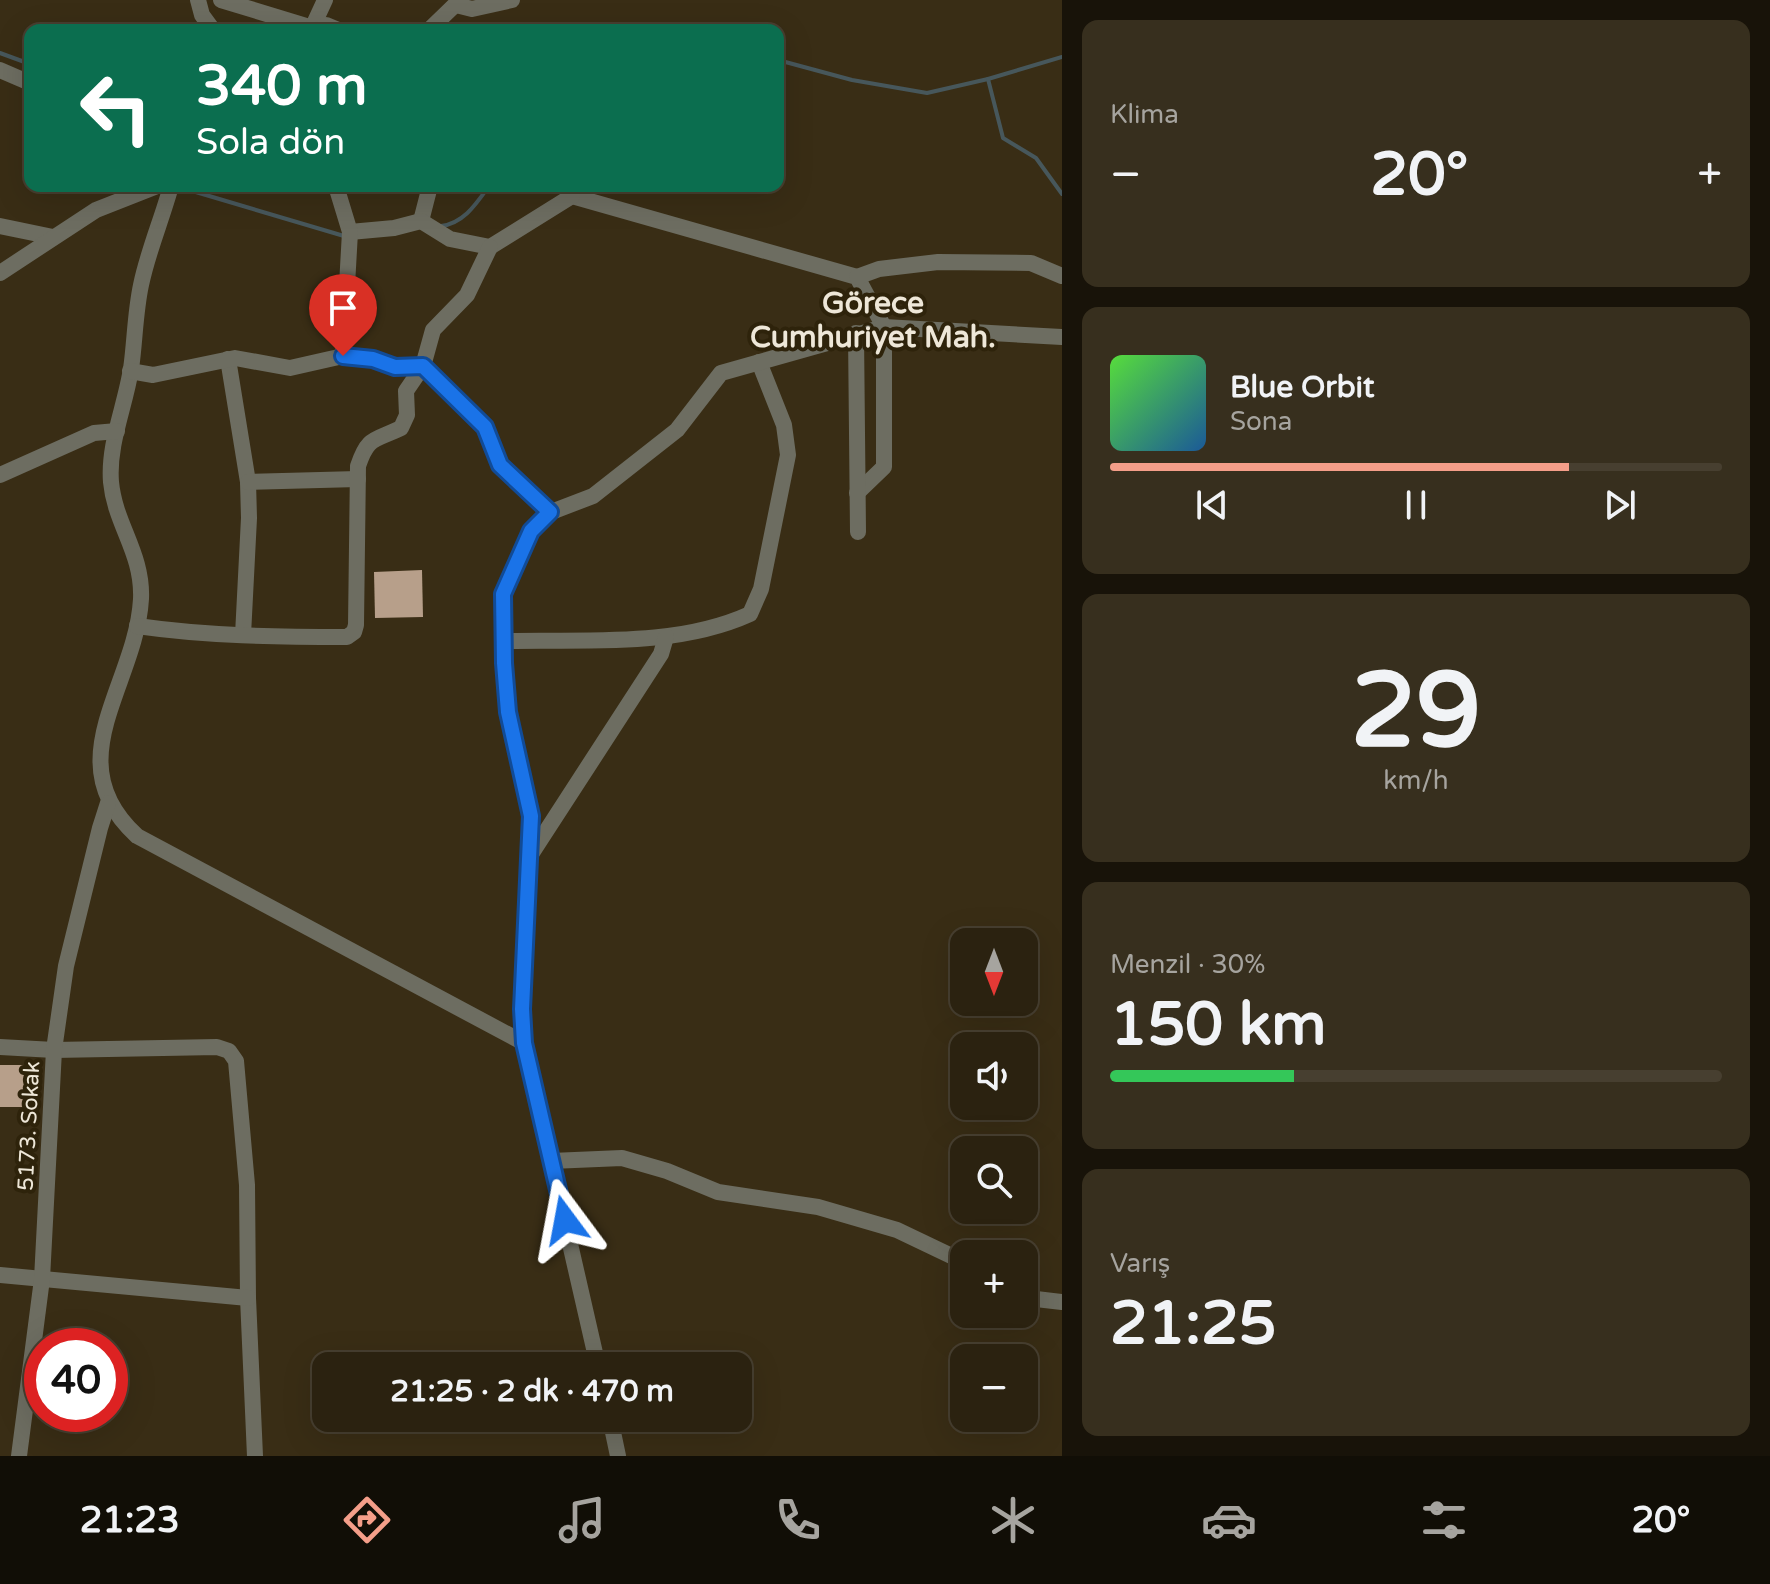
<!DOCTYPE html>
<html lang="tr">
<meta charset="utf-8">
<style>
:root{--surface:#2b2210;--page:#372f1e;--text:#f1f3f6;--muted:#a6a49f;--line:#473f30;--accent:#f49e89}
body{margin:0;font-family:"Varela Round",sans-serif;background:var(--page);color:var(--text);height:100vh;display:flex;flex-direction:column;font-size:30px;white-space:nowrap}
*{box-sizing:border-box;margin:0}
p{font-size:26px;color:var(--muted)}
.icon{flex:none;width:44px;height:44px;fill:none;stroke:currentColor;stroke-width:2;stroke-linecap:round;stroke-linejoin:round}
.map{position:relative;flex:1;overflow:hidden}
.sheet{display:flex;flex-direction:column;gap:20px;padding:20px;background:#181309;width:708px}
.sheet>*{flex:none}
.hud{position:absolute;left:24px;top:24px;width:760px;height:168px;border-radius:16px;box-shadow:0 8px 32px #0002,0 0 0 2px var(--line);background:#0b6e4f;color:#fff;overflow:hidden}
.needle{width:52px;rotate:180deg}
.buttons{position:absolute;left:950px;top:928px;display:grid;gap:16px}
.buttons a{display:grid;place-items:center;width:88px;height:88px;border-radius:16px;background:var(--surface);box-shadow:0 8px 32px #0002,0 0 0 2px var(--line);font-size:40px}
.speed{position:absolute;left:24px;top:1328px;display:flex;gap:16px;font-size:40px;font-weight:700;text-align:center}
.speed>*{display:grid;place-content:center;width:104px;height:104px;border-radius:50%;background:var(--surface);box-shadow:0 8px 32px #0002,0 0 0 2px var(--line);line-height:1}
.speed .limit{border:12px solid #d22;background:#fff;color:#111}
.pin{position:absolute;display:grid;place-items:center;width:68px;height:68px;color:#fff;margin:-82px -34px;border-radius:50% 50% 50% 0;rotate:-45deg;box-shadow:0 0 8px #0007}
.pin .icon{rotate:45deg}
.me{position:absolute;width:88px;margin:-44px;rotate:347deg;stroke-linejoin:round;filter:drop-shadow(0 0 6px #0008)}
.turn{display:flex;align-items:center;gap:28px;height:168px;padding:0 40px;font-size:36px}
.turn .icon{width:104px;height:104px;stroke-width:2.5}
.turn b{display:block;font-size:56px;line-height:68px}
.big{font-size:60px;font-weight:700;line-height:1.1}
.sheet .widget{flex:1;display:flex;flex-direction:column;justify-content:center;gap:12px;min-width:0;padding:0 28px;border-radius:16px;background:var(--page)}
.sheet .dial{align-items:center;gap:0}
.dial b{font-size:104px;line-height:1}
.song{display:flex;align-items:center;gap:24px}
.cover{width:96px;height:96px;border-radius:12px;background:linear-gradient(135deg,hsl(110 70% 55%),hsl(210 70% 35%))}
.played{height:8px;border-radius:4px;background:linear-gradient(90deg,var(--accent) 75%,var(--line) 75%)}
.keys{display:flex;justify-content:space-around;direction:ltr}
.heat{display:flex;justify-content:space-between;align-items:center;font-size:44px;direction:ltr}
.charge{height:12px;border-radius:6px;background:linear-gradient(90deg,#34c759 30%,var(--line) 0)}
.trip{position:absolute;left:312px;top:1352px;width:440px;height:80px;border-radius:16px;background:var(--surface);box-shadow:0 8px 32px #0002,0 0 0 2px var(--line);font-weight:700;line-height:80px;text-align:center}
.menu{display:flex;height:128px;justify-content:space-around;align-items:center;background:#110e06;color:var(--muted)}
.menu .icon{width:56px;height:56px}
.menu .selected{color:var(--accent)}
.menu b{font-size:36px;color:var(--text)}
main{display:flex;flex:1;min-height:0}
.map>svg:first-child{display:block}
</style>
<main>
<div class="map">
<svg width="1062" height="1456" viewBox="0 0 1062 1456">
<rect width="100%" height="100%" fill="#392d15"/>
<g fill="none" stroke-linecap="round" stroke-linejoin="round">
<g stroke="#47575b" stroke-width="4">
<path d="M0,53L30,64"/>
<path d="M778,60L852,80L927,93L988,79L1062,57"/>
<path d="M988,79L1003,138L1036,158L1062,194"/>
<path d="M189,190L344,236"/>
<path d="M441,226C464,223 476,204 489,186"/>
</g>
</g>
<g fill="#b79f8a">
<path d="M422,570L423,617L375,618L374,572Z"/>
<rect x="0" y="1065" width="30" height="42"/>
</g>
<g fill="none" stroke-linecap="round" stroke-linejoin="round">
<g stroke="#6d6d61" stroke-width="16">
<path d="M198,0L202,15L213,30"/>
<path d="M221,0L319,30"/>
<path d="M456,5L472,9L512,0"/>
<path d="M312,28L325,0"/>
<path d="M318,30L326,25L338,30"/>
<path d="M429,30L460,0"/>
<path d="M0,70L30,83"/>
<path d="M171,186C162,219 148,251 141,285C135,313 135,341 131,369C125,407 108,444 111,482C115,525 143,553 141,599C136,686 55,761 137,836L524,1043"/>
<path d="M567,186L572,196L857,277L884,327V467L857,493"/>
<path d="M421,221L430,186"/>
<path d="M0,226L53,237"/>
<path d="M350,232L394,228L421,221L450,239L490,247L572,196"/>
<path d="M0,273L96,210L157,186"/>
<path d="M857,277L879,269L938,262L1031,263L1062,276"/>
<path d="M856,333L858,532"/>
<path d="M343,356L373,359L395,367L423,366L485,427L500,465L550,512"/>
<path d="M228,359L248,482L249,518L243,635"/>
<path d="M130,371L153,375L235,358L290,368L343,356L350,232L336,186"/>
<path d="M0,475L94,433L117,431"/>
<path d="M248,482L358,479"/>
<path d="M137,626C207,636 277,637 347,637L354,632L356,625L358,466C368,436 374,441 401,428L407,415L406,391L423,366L433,330L467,295L490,247"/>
<path d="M503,641C585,639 675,648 750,614L761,589L788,455L784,425L759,362"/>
<path d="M530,856L661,654L666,637"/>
<path d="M0,1047L54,1050L217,1047L229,1051L236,1061L247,1185L248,1298L255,1456"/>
<path d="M551,1161L622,1158L667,1171L718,1192L818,1207L897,1230L964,1262"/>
<path d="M0,1275L248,1298"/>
<path d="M1024,1292L1036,1299L1062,1302"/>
<path d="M598,1366L524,1043L522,1009L531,816L508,712L504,663L503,594L531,531L546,514L593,496L677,430L721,373L884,327L1062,337"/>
<path d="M610,1418L618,1456"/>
<path d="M19,1456L42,1279L54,1050L66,966L100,828L108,803"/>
</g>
</g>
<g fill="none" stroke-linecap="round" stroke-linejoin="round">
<defs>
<path id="route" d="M343,356L373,359L395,367L423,366L485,427L500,465L550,512L531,531L503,594L504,663L508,712L531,816L522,1009L524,1043L565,1220"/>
</defs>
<use href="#route" stroke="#114b97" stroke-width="20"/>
<use href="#route" stroke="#1a73e8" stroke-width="14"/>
</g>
<g text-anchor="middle" stroke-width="8" stroke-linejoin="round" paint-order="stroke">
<g font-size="22" fill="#eee7d8" stroke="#2e230b">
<text transform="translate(28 1126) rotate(-87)" y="8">5173. Sokak</text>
</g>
<g font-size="30" font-weight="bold" fill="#eee7d8" stroke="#2e230b">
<text x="873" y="313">Görece<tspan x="873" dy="34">Cumhuriyet Mah.</tspan></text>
</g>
</g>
</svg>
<div class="buttons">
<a><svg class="needle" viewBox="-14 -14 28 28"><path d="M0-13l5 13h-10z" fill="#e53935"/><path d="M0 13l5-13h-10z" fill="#a6a49f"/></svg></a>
<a><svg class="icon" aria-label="sound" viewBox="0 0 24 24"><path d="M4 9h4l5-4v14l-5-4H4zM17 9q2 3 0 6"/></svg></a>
<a><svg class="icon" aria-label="search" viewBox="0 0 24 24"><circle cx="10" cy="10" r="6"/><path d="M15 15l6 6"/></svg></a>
<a>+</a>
<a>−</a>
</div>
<div class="speed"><div class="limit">40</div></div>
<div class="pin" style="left:343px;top:356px;background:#d93025"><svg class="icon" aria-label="arrive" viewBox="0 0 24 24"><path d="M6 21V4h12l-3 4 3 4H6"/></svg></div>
<svg class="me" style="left:565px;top:1220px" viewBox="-20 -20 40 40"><path d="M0-17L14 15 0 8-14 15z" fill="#1a73e8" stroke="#fff" stroke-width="4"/></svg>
<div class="trip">21:25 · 2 dk · 470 m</div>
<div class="hud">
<div class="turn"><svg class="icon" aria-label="left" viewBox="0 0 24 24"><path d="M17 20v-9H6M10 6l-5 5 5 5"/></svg><div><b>340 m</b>Sola dön</div></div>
</div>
</div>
<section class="sheet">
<div class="widget"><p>Klima</p>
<div class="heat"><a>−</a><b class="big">20°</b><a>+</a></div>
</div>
<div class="widget">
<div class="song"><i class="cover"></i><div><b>Blue Orbit</b><p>Sona</p></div></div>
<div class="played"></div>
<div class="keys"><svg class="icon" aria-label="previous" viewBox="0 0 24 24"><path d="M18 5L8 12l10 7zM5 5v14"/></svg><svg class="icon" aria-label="pause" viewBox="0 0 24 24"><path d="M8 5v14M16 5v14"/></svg><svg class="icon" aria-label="next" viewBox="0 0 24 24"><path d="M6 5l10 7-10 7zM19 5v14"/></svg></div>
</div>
<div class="widget dial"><b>29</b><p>km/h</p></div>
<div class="widget"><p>Menzil · 30%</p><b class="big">150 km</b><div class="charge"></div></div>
<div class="widget"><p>Varış</p><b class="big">21:25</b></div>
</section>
</main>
<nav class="menu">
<b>21:23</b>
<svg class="icon selected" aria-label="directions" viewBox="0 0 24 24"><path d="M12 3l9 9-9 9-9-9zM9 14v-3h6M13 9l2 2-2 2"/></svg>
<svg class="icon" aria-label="music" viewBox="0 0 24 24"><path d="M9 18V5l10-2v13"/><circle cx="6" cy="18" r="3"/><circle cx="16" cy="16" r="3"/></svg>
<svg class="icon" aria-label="phone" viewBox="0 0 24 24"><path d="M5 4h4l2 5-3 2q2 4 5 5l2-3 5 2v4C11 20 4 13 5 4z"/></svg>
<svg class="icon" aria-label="climate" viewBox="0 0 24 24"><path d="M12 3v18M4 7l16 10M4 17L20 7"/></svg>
<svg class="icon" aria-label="car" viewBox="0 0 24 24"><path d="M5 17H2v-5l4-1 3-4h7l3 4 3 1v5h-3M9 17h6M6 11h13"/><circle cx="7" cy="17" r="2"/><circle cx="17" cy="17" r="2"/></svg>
<svg class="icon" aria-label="filters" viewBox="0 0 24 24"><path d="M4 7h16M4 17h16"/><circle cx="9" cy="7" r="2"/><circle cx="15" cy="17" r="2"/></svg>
<b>20°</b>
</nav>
